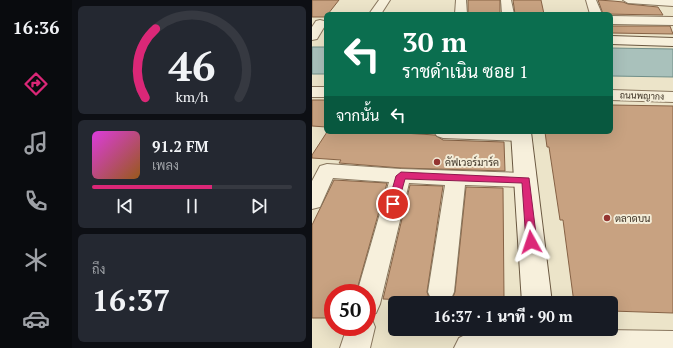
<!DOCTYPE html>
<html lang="th">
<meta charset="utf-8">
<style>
:root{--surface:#171b24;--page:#242831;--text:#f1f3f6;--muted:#9ea1a6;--line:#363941;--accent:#db2777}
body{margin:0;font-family:"PT Serif",Sarabun,serif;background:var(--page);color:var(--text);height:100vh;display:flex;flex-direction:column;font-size:15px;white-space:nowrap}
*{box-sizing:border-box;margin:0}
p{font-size:13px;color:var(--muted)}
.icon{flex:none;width:22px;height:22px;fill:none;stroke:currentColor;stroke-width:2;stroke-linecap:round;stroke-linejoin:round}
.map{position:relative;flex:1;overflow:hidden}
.panel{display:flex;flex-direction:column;gap:6px;padding:6px;background:#0d0f14;width:240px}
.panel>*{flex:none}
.guide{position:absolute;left:12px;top:12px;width:289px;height:122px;border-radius:6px;box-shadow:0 4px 16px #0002;background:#0b6e4f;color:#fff;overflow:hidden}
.speed{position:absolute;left:12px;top:284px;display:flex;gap:8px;font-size:20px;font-weight:700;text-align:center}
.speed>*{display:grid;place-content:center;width:52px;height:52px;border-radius:50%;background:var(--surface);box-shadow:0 4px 16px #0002;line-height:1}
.speed .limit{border:6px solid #d22;background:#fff;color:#111}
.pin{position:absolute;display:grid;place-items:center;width:34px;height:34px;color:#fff;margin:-17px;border:2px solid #fff;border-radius:50%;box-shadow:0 1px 4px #0007}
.me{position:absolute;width:44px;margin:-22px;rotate:355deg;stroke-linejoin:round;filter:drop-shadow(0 0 3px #0008)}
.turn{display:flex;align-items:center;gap:14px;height:84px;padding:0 12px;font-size:18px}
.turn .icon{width:52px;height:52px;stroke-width:2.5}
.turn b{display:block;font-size:28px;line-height:34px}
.then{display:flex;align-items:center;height:38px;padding:0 12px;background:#0003;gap:8px;font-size:15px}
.big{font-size:30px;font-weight:800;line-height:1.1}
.panel .tile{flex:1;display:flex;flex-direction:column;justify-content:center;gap:6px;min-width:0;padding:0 14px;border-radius:6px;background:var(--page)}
.panel .dial{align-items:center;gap:0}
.dial svg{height:104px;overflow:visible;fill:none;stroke:var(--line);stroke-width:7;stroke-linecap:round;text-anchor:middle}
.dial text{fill:var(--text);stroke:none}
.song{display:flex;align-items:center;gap:12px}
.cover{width:48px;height:48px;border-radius:6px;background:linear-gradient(135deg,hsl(300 70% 55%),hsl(30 70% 35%))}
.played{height:4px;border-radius:2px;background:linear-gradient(90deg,var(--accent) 60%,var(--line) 60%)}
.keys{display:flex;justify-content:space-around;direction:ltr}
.trip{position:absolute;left:76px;top:296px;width:230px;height:40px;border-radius:6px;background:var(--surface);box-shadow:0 4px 16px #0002;font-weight:800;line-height:40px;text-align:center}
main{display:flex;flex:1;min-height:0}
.dock{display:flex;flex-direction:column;width:72px;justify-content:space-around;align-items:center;background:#090b0e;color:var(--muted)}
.dock .icon{width:28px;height:28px}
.dock .current{color:var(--accent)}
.dock b{font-size:18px;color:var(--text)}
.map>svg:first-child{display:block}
</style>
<main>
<nav class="dock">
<b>16:36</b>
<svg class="icon current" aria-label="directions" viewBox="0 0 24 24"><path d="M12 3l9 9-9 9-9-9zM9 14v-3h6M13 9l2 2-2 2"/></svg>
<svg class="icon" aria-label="music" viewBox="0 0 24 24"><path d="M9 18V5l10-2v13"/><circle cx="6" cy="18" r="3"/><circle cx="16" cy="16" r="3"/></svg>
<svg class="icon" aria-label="phone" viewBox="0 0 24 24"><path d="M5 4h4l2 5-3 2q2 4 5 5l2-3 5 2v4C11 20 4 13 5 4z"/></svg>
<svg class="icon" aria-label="climate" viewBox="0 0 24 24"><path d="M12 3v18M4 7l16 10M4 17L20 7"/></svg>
<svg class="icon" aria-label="car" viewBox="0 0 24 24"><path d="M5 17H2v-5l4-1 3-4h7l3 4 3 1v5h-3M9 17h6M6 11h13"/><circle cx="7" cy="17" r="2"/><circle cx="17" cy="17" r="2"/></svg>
</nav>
<section class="panel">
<div class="tile dial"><svg viewBox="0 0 100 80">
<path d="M14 69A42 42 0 1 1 86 69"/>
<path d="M14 69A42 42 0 0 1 22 16" stroke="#db2777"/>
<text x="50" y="56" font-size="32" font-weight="700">46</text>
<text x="50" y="72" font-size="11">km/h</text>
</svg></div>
<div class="tile">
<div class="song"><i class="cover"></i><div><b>91.2 FM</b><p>เพลง</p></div></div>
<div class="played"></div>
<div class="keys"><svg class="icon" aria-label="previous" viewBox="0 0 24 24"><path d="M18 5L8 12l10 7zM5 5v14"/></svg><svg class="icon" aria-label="pause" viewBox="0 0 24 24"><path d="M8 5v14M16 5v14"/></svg><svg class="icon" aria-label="next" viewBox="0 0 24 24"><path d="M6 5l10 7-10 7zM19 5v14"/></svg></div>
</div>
<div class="tile"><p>ถึง</p><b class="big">16:37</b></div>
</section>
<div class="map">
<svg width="361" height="348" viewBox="0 0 361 348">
<rect width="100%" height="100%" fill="#ece4c9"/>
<g fill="#a9c1bb" stroke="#708f89">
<rect x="0" y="47" width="14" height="27"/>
<path d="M299,48L361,49V77L299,76Z"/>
</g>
<g fill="#c8a281" stroke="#866245">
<path d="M0,0H27L16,14H14L13,17H0Z"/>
<rect x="156" y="0" width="32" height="14"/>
<path d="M201,0H229L232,14H203Z"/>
<path d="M286,0L301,1L311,2L316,4L346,7L351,15L291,14Z"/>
<path d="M299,26H358L361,34L299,33Z"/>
<path d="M0,100H14V127L0,126Z"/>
<path d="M299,105L361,106V313L299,311V303H262L251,220H248L237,147H235L233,132H299Z"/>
<path d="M15,132H75L123,135L131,140L192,142L193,171L89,168L27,163L29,160L0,158V155Z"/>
<path d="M22,180L75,183L44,293H21V318H0V225Z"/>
<path d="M98,185L131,186L115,292L118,301L71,299Z"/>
<path d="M154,187L191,188L192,298L187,303H137L139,302L143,292Z"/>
</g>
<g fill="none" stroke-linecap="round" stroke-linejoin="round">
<defs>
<g id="minor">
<path d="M67,0H78L69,14H57Z"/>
<path d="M144,0H154L155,14H143Z"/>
<path d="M189,0H199L202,14H190Z"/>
<path d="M274,0H284L290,14H278Z"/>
<path d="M311,0H361V6L316,3Z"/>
<path d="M299,16L361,17V25L299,24Z"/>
<path d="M8,20L12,21L14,24L5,39L0,40V27L4,21Z"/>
<rect x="0" y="87" width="14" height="10"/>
<path d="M299,90L361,92V102L299,100Z"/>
<path d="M122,132H217L219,135L216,139L210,141L131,138L125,136Z"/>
<path d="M15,164L89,169L214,173L221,175L224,180L221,185L214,187L153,185L142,292L138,301L132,303L120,301L116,292L133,185L97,183L68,304L64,313L56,316L59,317L63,327L58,348H28L35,327H55V293H45L77,182L21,178L8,207L0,209V181L8,166Z"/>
<path d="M228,330L238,334L242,344L241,348H142L147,338L157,333Z"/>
</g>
<path id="tertiary" d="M226,329L361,331V348H214L212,344L217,333Z"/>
<g id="secondary">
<path d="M299,36L361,38V46L299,44Z"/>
<path d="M199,132H219L240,303H210Z"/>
<path d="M212,329H242L245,348H213Z"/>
</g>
</defs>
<use href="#minor" stroke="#88765e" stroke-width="2"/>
<use href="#tertiary" stroke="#88765e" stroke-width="2"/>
<use href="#secondary" stroke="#6a5841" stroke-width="2"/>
<use href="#minor" fill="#f7f0dc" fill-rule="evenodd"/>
<use href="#tertiary" fill="#f7f0dc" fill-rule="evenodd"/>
<use href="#secondary" fill="#f7f0dc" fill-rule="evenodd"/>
</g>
<path fill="#db2777" stroke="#8e194d" d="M89,172L217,178L225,242L223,245L219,246L216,245L214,242L210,183L93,179L86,204L85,207H78L76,204L84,176Z"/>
<g fill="#943531" stroke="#f4edd8" stroke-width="1.5">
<circle cx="125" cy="162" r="4"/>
<circle cx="295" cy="218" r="4"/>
</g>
<g text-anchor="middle" stroke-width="4" stroke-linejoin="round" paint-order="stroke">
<g font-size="9" fill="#392e21" stroke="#f4edd8">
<text transform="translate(330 96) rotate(2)" y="3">ถนนพญากง</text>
</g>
<g font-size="10" fill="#392e21" stroke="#f4edd8" text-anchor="start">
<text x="133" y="166">คัฟเวอร์มาร์ค</text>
<text x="303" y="222">ตลาดบน</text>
</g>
</g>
</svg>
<div class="speed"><div class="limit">50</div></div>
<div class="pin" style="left:81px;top:204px;background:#d93025"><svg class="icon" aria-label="arrive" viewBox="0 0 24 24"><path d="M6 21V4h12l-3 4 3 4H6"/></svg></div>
<svg class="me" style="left:219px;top:242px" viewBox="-20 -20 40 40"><path d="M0-17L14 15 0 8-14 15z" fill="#db2777" stroke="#fff" stroke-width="4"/></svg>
<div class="trip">16:37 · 1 นาที · 90 m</div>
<div class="guide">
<div class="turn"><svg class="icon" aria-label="left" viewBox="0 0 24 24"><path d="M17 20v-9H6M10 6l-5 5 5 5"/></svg><div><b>30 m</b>ราชดำเนิน ซอย 1</div></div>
<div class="then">จากนั้น<svg class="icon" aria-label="left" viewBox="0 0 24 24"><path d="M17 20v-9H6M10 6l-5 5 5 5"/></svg></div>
</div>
</div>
</main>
